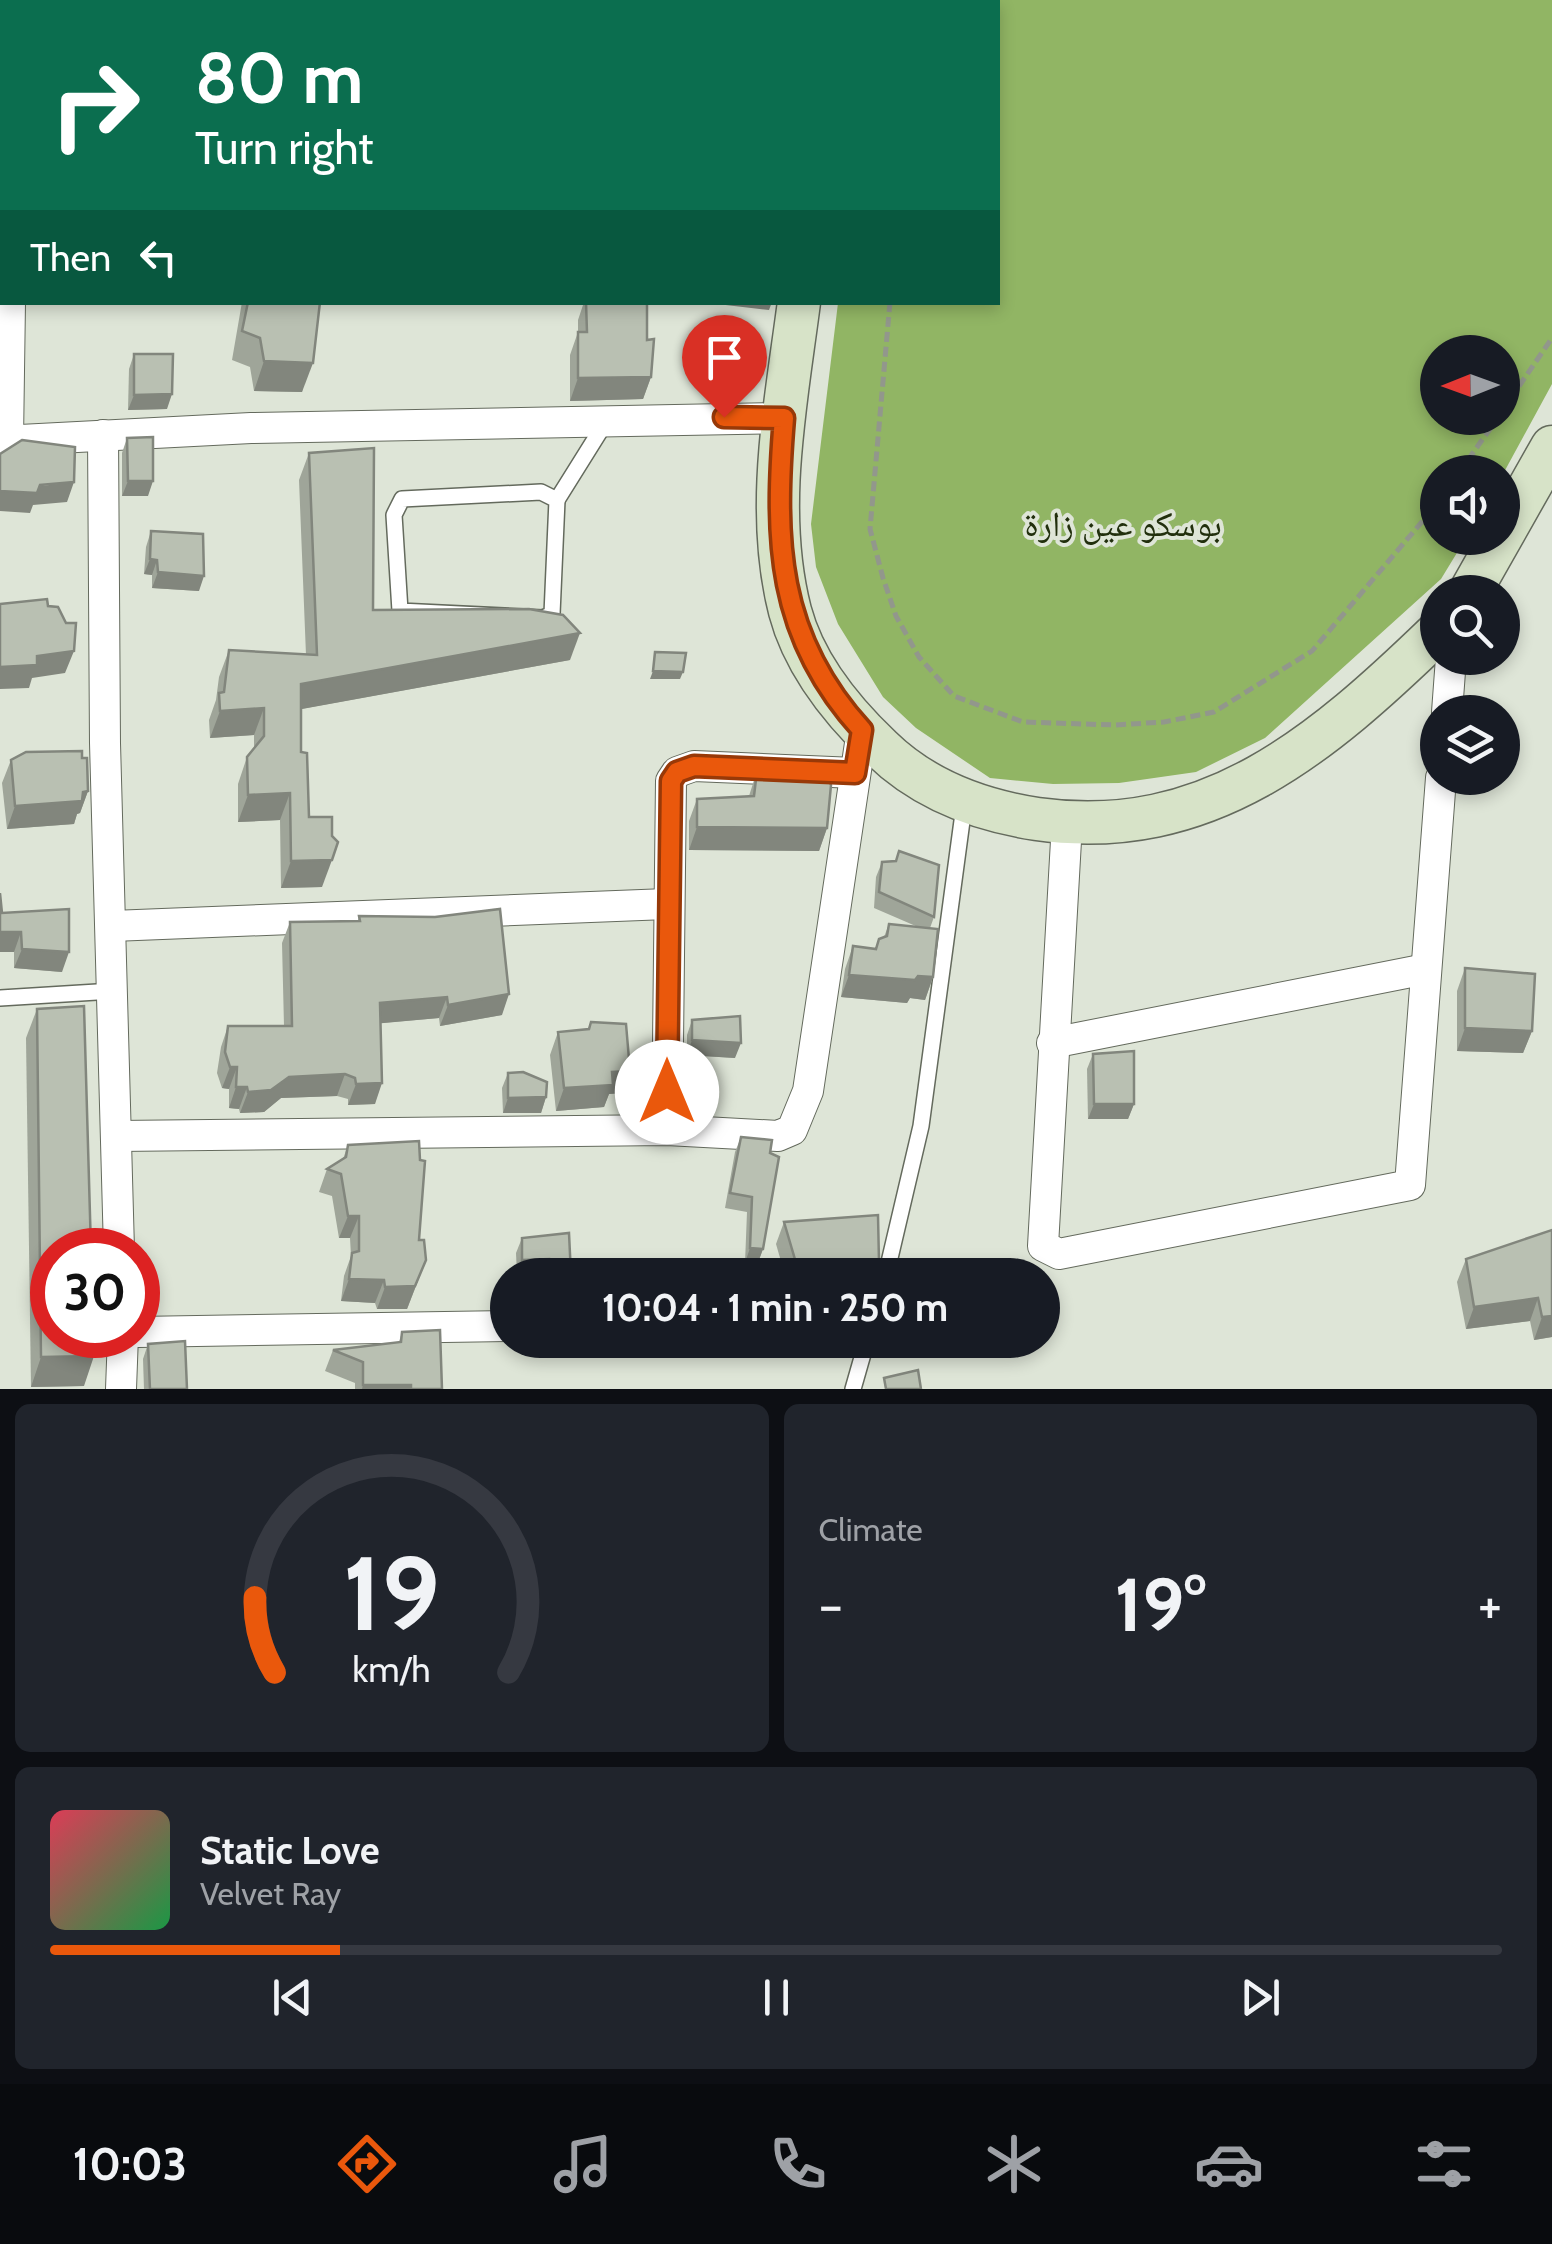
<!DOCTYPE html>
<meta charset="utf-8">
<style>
:root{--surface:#171b24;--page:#20242c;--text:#f1f3f6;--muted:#9ea1a6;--line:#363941;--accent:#ea580c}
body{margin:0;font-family:Cabin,"Noto Naskh Arabic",sans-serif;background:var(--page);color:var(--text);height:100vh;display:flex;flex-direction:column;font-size:38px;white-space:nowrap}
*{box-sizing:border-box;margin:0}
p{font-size:32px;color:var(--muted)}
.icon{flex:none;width:55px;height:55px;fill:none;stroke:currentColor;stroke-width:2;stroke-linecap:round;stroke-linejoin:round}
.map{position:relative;height:1389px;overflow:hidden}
.sheet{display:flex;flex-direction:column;gap:15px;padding:15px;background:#0d0f14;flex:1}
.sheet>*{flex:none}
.hud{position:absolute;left:0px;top:0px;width:1000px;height:305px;box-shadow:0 5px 15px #0003;background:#0b6e4f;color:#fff;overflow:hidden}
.needle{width:65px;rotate:269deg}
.fabs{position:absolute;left:1420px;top:335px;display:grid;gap:20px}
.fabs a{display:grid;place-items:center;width:100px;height:100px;border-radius:50%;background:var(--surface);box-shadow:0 5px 15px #0003;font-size:50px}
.speed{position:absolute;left:30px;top:1228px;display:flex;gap:20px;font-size:50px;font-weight:700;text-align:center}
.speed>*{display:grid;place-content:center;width:130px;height:130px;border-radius:50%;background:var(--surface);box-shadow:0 5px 15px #0003;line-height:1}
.speed .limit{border:15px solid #d22;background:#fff;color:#111}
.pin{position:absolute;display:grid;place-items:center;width:85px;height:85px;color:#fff;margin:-102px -42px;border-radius:50% 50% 50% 0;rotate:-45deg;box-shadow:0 0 10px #0007}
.pin .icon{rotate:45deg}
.me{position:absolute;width:110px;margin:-55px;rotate:0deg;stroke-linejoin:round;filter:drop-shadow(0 0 8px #0008)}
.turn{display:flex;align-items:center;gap:35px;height:210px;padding:0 30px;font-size:45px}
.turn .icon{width:130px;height:130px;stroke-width:2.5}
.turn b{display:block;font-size:70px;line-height:85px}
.then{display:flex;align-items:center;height:95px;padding:0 30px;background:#0003;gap:20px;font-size:38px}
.big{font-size:75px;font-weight:700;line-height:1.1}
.sheet .card{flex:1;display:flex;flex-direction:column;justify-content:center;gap:15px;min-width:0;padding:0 35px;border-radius:15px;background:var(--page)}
.sheet .dial{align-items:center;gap:0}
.dial svg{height:260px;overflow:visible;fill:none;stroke:var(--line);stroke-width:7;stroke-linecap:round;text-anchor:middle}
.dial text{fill:var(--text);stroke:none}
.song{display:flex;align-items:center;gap:30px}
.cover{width:120px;height:120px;border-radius:15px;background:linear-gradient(135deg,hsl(350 70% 55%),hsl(140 70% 35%))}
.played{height:10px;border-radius:5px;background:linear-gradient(90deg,var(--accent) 20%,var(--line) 20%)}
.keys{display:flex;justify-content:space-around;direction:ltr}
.heat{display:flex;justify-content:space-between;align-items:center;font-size:55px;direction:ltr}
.sheet .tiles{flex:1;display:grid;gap:15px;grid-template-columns:1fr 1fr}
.card:last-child{grid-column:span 2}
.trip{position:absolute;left:490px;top:1258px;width:570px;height:100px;border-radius:50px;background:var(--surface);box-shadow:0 5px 15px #0003;font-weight:700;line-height:100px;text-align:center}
.menu{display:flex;height:160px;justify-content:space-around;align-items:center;background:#090b0e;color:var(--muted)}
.menu .icon{width:70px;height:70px}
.menu .active{color:var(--accent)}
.menu b{font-size:45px;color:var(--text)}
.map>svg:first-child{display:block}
</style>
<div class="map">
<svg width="1552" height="1389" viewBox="0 0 1552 1389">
<rect width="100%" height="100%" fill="#dee5d7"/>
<path fill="#91b564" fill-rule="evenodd" d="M876,0H1552V384L1503,474L1438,472V538H1466L1441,579L1265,738L1196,772L1119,783L1053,784L990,778L916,728L883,697L838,624L816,567L811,524L838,303L998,302V2ZM1438,352H1502V418H1438Z"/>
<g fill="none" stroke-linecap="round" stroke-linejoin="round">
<defs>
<g id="service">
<path d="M541,492L557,500L552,614L543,618L400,611L394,515L402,499Z"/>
<path d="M557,500L607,420"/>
<path d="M0,998L113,991"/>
<path d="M886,1275L921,1126L964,806"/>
<path d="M853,1389L867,1340"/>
</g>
<g id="minor">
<path d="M25,2V0"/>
<path d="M103,435L105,743L119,1250"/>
<path d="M8,440L10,302"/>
<path d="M0,441L251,428L784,418"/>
<path d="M1447,712L1451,658"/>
<path d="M1067,823L1043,1246L1059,1254L1410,1185L1441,778"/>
<path d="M112,926L667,904"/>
<path d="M1052,1043L1426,969"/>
<path d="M667,1130L671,781L677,772L694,766L855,773"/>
<path d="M117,1136L667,1130L778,1136L792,1130L808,1091L862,730"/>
<path d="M138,1332L508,1326"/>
<path d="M121,1389L123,1335"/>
</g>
<g id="secondary">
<path d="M840,2V0"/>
<path d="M799,302C786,403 764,510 790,611C804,664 842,711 881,748C924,790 978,810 1037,819C1208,843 1322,744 1438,632"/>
<path d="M1470,592L1552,447"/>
</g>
</defs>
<use href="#service" stroke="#646a5d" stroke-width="18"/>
<use href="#minor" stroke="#646a5d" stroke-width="32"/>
<use href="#secondary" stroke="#646a5d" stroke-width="45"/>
<g stroke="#92978c" stroke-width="5" stroke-dasharray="10 5" stroke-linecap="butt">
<path d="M928,2L929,0"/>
<path d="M890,302L870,529L883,578L896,616L919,657L954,696L1023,722L1115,725L1164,722L1214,712L1312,651L1438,503"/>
<path d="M1502,411L1552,338"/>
<path d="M1459,472L1498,418"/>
</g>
<use href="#service" stroke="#fff" stroke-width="15"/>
<use href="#minor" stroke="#fff" stroke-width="30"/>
<use href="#secondary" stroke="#d7e3c8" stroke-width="42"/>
</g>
<g fill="#9fa599">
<path d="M242,302H320L302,392L254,391L250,367L232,360Z"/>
<path d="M584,302H647V340L651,377L643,399L570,401V355L578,332V320Z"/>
<path d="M134,354L167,409L128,410L129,369Z"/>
<path d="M127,438L148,496H122V453Z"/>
<path d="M309,453L373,610L570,660L301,709V752L309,817L322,887L281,888L280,820L238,822V784L247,757L254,749V735L210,738L209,720L216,700L219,677L229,650L306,655L299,480Z"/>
<path d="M151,531L199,591L152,588V575L144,574L146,547Z"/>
<path d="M11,760L88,791L80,813L77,814L74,824L7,829L2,783Z"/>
<path d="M757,771L827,828L819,851L689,850V821L697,799L749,796Z"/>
<path d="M882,862L934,917L930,928L933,977L925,1000L910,998L907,1003L841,997L845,969L853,946L875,949L879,939L884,937L889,924L918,927L874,908L876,877Z"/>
<path d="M2,913L62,972L14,968V952Z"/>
<path d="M359,916L502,1015L440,1026L439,1018L381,1023L375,1104L348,1105V1099L337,1096L281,1098L264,1112L240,1113L239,1109L229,1108V1089L222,1088L217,1073L221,1047L228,1026H284L282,943L290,922L358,921Z"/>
<path d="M1465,968L1532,1031L1523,1053L1457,1051V991Z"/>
<path d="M37,1009L84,1386L31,1387L26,1038Z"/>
<path d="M692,1020L735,1058L687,1055V1035Z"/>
<path d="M591,1022L630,1071L621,1093L609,1094L604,1107L556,1111L550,1055L558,1032L588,1029Z"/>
<path d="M1093,1054L1134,1104L1128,1119H1088L1087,1069Z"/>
<path d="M508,1073L546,1097L541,1113H503L502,1088Z"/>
<path d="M741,1137L770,1153L763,1249L757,1265L745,1263L747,1212L725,1208L735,1152Z"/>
<path d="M348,1145L419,1240L426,1260L407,1309H377L375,1303L341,1301L344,1276L351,1256L350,1238H339L332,1196L319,1192L327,1169L343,1159Z"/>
<path d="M784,1222L875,1275H785L776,1244Z"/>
<path d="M1552,1230V1337L1534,1340L1530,1321L1466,1329L1457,1282L1466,1259Z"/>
<path d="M522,1238L571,1275H517L516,1253Z"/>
<path d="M402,1332L442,1389H355V1383L325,1371L333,1350L399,1342Z"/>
<path d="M148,1344L187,1389H144L143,1359Z"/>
</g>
<g fill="#82867d">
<path d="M47,0H101L100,2H46Z"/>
<path d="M0,132H2V146L0,153Z"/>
<path d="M718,302H772L769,310L717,304Z"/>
<path d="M264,361L313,363L302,392L254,391Z"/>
<path d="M651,377L643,399L570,401L578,378Z"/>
<path d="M172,394L167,409L128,410L134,395Z"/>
<path d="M128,481H153L148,496H122Z"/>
<path d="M74,482L67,502L33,505L30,513L0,511V491Z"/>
<path d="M150,559L157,560L152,575L144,574Z"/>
<path d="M158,572L204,576L199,591L152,588Z"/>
<path d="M580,633L570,660L291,711L301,684Z"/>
<path d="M74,651L65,673L32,678L29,688L0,689V667L37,656Z"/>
<path d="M653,671L683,672L680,679H650Z"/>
<path d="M264,708L254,735L210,738L220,711Z"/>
<path d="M88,791L80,813L77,814L74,824L7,829L15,806Z"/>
<path d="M290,793L280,820L238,822L248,795Z"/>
<path d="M697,827L827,828L819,851L689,850Z"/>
<path d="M332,860L322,887L281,888L291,861Z"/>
<path d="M0,932H21L14,952H0Z"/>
<path d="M22,949L69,952L62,972L14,968Z"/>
<path d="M849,975L918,976L933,977L925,1000L910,998L907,1003L841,997Z"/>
<path d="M509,994L502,1015L440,1026L448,1005Z"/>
<path d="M447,997L439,1018L373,1024L380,1003Z"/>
<path d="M1465,1028L1532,1031L1523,1053L1457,1051Z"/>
<path d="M692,1040L741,1043L735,1058L687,1055Z"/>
<path d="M230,1067H237L229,1089L222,1088Z"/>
<path d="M630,1071L621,1093L609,1094L604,1107L556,1111L564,1088L612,1072Z"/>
<path d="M345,1074L337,1096L281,1098L264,1112L240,1113L248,1092L289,1077Z"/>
<path d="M382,1083L375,1104L348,1105L356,1084Z"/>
<path d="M236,1087H247L239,1109L229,1108Z"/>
<path d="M546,1097L541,1113H503L508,1098Z"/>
<path d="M1094,1104H1134L1128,1119H1088Z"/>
<path d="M348,1216H359L350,1238H339Z"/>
<path d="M750,1248L763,1249L757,1265L745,1263Z"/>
<path d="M549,1259L543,1274L517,1275L522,1260Z"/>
<path d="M426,1260L407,1309H377L385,1287Z"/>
<path d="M867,1262H879L875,1275H798L799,1273Z"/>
<path d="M349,1279L384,1280L375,1303L341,1301Z"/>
<path d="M1538,1298L1530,1321L1466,1329L1474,1307Z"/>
<path d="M1552,1316V1337L1534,1340L1542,1317Z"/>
<path d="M94,1356L84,1386L31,1387L41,1357Z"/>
<path d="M363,1385H411L410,1389H362Z"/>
</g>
<g fill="#b9c0b2" stroke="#82867d" stroke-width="2.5">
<path d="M509,0H657V2H506Z"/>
<rect x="0" y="61" width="2" height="71"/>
<path d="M248,302H320L313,363L264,361L260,338L242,331Z"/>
<path d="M586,302H647V340L654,339L651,377L578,378V332H587Z"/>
<path d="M134,354H173L172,394L134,395Z"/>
<path d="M153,437V481H128L127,438Z"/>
<path d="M22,440L75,447L74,482L40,485L37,493L0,491V454Z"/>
<path d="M374,448L373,610L529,609L563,615L580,633L301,684V752L307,753L309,817H332V836L338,842L332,860L291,861L290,793L248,795L247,757L264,736V708L220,711L219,693L224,692L229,650L317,655L309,453Z"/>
<path d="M151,531L203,534L204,576L158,572L157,560L150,559Z"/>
<path d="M47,599L48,606L58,607L66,623H76L74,651L37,656V665L0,667V604Z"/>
<path d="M655,652L686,653L683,672L653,671Z"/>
<path d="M82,751V758H87L88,791L83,792L82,801L15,806L11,760L26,752Z"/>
<path d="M757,771L826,775L831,785L827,828L697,827V799L754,796Z"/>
<path d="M899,851L939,865L934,917L879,892L882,862L896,861Z"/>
<path d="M0,893L2,913L69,909V952L22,949L21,932H0Z"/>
<path d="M500,909L509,994L448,1005L447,997L380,1003L382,1083L356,1084L355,1078L345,1074L289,1077L271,1090L248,1092L247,1087H236L237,1067H230L225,1052L228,1026H292L290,922L360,921L359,916L435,917Z"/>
<path d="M889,924L938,929L933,977L918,976L915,980L849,975L853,946L876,949L879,939L887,936Z"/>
<path d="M1465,968L1535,974L1532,1031L1465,1028Z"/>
<path d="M84,1006L91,1250H52V1335H94V1356L41,1357L37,1009Z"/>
<path d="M740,1016L741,1043L692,1040V1020Z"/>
<path d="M591,1022L626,1024L630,1071L612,1072L613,1085L564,1088L558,1032L589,1029Z"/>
<path d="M1134,1051V1104H1094L1093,1054Z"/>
<path d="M523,1072L547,1082L546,1097L508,1098V1073Z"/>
<path d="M741,1137L772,1140L770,1153L779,1157L763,1249L750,1248L752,1197L730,1193Z"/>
<path d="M419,1141L420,1160L425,1161L419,1240H424L426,1260L415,1286L385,1287L384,1280L349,1279L352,1253L359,1251V1216H348L341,1174L327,1169L346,1157L348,1145Z"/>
<path d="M878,1215L879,1262H867V1271L799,1273L784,1222Z"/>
<path d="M1552,1230V1316L1542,1317L1538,1298L1474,1307L1466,1259Z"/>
<path d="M569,1233L571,1275H549V1259L522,1260V1238Z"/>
<path d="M440,1330L442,1389H411V1385H363V1362L333,1350L401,1342L402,1332Z"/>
<path d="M185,1341L187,1389H150L148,1344Z"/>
<path d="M918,1370L921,1389H886L884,1378Z"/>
</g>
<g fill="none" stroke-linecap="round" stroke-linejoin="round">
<defs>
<path id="route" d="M667,1092L671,781L677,772L694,766L855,773L862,730C776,636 774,539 784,418L724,417"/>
</defs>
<use href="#route" stroke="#983908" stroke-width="25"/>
<use href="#route" stroke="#ea580c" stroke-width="18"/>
</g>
<g text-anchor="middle" stroke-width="8" stroke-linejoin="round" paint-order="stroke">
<g font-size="35" fill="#212f0d" stroke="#dee5d7">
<text x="1123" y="536">بوسكو عين زارة</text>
</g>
</g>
</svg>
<div class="fabs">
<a><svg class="needle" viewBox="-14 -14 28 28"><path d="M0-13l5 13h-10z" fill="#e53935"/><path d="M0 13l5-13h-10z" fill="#9ea1a6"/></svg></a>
<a><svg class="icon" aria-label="sound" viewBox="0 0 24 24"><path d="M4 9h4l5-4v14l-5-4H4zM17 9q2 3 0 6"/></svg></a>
<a><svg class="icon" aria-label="search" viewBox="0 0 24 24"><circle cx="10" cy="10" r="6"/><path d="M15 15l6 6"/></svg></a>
<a><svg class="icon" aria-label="layers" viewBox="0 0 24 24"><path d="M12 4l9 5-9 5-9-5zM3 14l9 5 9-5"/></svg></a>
</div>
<div class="speed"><div class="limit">30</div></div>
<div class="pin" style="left:724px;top:417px;background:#d93025"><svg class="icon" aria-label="arrive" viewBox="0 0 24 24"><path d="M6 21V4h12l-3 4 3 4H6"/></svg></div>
<svg class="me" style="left:667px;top:1092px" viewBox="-20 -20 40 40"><circle r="19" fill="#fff"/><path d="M0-13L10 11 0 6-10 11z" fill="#ea580c"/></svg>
<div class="trip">10:04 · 1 min · 250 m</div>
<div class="hud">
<div class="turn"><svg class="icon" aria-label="right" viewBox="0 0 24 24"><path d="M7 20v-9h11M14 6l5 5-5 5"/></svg><div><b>80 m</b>Turn right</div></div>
<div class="then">Then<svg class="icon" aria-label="left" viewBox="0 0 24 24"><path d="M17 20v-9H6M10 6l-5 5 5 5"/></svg></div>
</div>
</div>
<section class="sheet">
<div class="tiles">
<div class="card dial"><svg viewBox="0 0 100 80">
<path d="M14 69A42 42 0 1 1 86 69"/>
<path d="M14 69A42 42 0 0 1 8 46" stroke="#ea580c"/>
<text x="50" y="56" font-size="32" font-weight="700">19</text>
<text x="50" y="72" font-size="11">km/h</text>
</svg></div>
<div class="card"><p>Climate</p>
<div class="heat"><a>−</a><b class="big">19°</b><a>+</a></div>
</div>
<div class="card">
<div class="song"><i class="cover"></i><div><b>Static Love</b><p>Velvet Ray</p></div></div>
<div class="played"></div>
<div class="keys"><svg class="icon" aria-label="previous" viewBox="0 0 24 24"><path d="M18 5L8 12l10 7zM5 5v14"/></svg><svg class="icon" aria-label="pause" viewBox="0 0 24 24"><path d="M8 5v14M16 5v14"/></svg><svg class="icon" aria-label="next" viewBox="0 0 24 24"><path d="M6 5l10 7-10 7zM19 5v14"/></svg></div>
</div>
</div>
</section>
<nav class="menu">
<b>10:03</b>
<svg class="icon active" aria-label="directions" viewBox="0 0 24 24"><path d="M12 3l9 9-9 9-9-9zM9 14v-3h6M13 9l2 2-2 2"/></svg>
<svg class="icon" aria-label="music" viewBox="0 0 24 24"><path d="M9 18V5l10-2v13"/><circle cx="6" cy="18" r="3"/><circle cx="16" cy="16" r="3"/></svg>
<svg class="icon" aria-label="phone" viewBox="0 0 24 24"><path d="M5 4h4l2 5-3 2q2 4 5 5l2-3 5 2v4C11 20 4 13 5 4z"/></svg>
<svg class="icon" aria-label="climate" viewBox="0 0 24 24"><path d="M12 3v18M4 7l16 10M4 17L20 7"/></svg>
<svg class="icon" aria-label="car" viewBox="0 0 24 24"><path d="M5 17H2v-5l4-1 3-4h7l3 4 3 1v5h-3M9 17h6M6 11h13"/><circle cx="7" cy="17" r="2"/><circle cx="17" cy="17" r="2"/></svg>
<svg class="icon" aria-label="filters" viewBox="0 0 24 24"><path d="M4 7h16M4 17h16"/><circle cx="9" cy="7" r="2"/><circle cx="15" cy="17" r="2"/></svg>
</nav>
